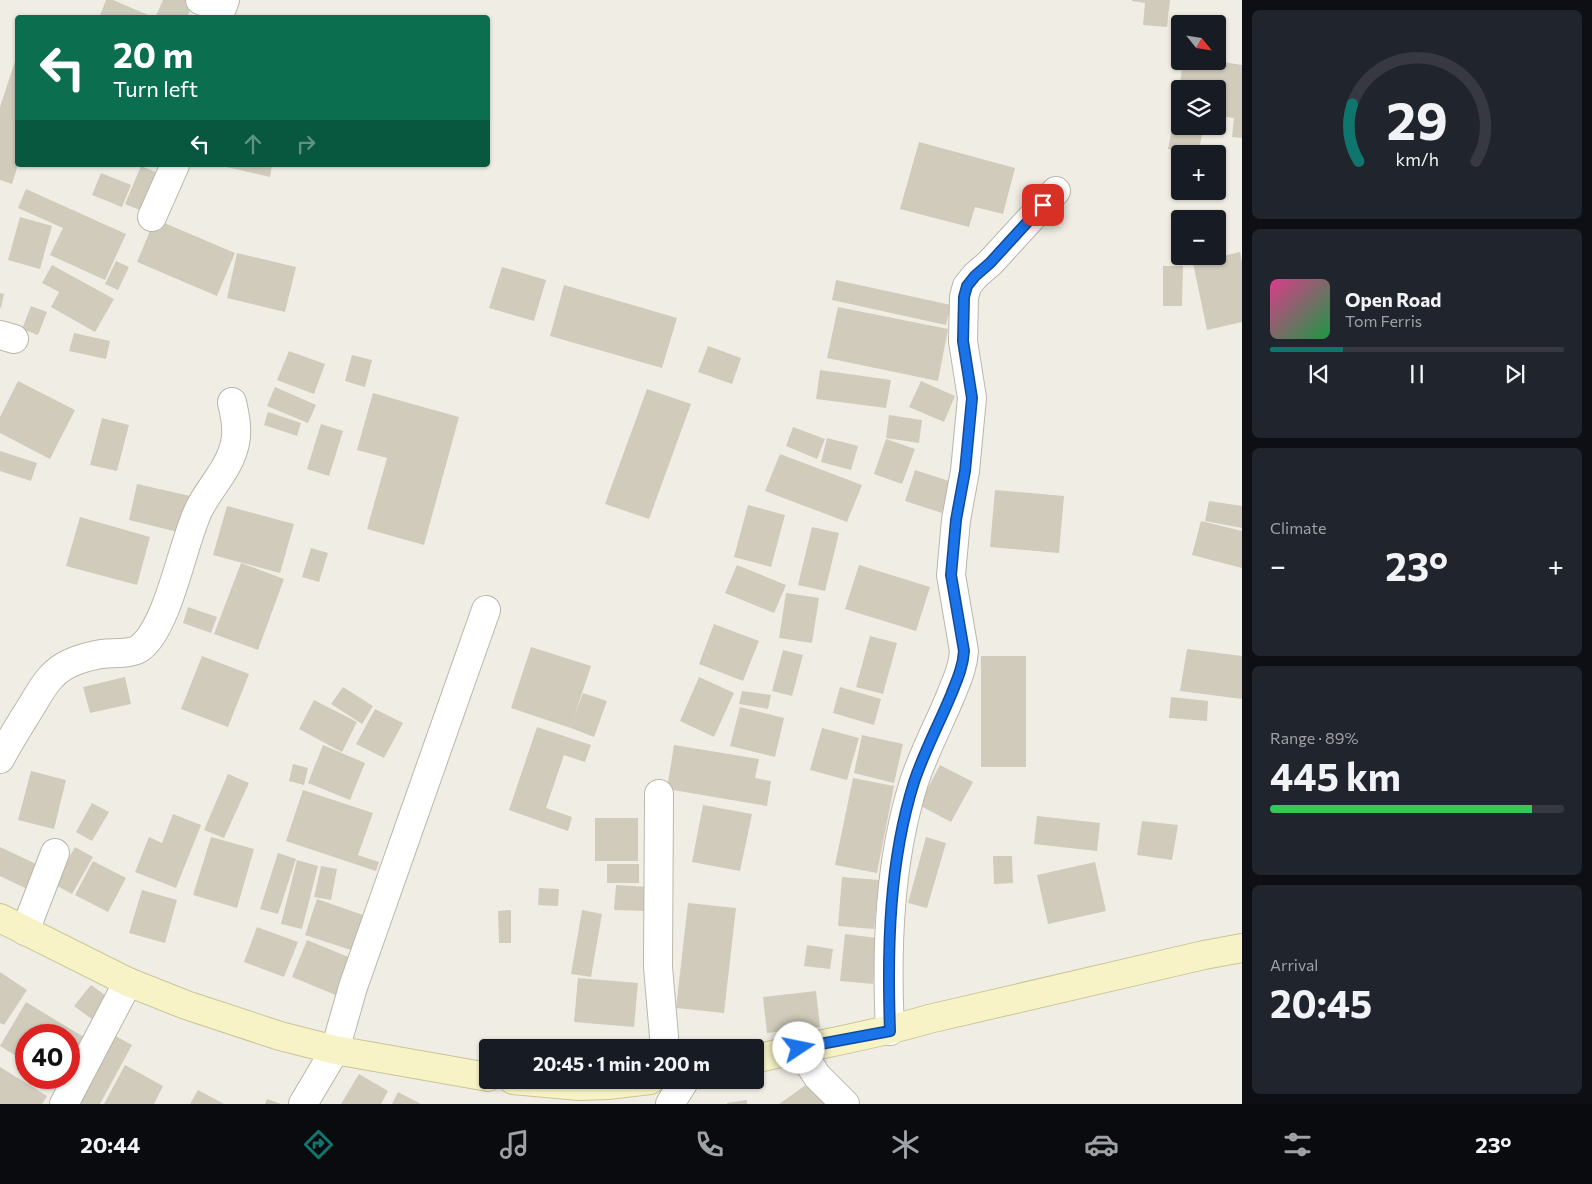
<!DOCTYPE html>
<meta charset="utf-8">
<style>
:root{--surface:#171b24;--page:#20242c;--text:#f1f3f6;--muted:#9ea1a6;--line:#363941;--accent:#0f766e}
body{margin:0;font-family:Commissioner,sans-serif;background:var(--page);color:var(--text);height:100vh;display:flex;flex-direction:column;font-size:19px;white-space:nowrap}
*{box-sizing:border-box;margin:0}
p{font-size:16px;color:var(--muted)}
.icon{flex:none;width:28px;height:28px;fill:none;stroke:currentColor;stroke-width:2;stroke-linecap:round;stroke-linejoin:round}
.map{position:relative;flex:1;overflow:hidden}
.drawer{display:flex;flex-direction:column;gap:10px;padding:10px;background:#0d0f14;width:350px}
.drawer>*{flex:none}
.top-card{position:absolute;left:15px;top:15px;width:475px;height:152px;border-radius:5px;box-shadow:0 1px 4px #0004;background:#0b6e4f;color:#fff;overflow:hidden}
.needle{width:32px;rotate:120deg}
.buttons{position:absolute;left:1171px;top:15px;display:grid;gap:10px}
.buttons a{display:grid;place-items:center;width:55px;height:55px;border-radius:5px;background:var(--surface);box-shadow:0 1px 4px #0004;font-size:25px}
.speed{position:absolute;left:15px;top:1024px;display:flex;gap:10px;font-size:25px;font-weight:700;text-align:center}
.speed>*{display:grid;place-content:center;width:65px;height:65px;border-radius:50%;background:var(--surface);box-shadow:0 1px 4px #0004;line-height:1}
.speed .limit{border:8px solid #d22;background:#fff;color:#111}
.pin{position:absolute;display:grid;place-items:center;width:42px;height:42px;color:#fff;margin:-21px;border-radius:10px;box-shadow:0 2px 8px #0006}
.me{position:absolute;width:55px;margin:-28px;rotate:79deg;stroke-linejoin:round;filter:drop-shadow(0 0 4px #0008)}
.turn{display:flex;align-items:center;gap:18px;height:105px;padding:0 15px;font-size:22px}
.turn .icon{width:65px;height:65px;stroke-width:2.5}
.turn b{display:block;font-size:35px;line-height:42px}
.lanes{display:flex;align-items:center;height:48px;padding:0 15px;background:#0003;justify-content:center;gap:25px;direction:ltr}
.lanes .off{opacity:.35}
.big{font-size:38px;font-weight:700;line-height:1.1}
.drawer .widget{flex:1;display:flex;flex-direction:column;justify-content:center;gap:8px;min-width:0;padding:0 18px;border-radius:8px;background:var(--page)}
.drawer .dial{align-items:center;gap:0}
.dial svg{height:130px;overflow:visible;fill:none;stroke:var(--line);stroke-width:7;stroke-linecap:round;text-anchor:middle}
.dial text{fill:var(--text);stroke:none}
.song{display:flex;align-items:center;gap:15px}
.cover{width:60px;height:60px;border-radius:8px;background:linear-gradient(135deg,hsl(330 70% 55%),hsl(140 70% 35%))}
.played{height:5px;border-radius:2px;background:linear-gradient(90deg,var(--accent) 25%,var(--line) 25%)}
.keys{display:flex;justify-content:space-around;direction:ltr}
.heat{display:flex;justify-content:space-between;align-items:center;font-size:28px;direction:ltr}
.charge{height:8px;border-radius:4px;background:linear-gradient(90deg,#34c759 89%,var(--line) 0)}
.trip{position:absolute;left:479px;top:1039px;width:285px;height:50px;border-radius:5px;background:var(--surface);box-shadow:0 1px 4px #0004;font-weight:700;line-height:50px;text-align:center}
.tabs{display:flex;height:80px;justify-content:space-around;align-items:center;background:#090b0e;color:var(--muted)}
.tabs .icon{width:35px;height:35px}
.tabs .selected{color:var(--accent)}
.tabs b{font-size:22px;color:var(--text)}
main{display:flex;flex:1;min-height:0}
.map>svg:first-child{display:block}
</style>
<main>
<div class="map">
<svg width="1242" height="1104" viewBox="0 0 1242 1104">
<rect width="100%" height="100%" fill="#f0eee4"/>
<g fill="#d0cbbb">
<path d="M106,0H113L155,18H99Z"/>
<path d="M163,0H186L193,3L187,18H155Z"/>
<path d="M1132,0H1170L1167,27L1143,25L1145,3L1132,1Z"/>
<path d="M17,55L18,165L12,184L0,180V107Z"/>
<path d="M1183,61H1217L1242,65V138L1232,137L1234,118L1218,116V89H1180V112L1176,111Z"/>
<path d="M1172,128L1202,135L1198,154H1190L1168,149Z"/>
<path d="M919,142L1015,168L1003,214L975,207L969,227L900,209Z"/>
<path d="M218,165H272L270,177Z"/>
<path d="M141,166L163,175L147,213L125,204Z"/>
<path d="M101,173L131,185L122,207L92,195Z"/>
<path d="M26,189L126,234L105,280L50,255L63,228L18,208Z"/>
<path d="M20,217L52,226L40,269L8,260Z"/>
<path d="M155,219L235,253L217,296L137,262Z"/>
<path d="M1240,252L1242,262V322L1207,330L1193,263Z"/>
<path d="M237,253L296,267L285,312L227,298Z"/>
<path d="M116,261L129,267L118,290L105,284Z"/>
<path d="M52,265L114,299L95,332L51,307L59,292L42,283Z"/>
<path d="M1163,266H1183L1182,306H1163Z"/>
<path d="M502,267L546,280L534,321L489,308Z"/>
<path d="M836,280L951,305L946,325L832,300Z"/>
<path d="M564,285L677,318L662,368L550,336Z"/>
<path d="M0,293L4,294L1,308L0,307Z"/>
<path d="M31,306L47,312L38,335L22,329Z"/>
<path d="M838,307L948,329L938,381L827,358Z"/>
<path d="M74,333L110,341L106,359L69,351Z"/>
<path d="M708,346L741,358L732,384L698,372Z"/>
<path d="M289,351L325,364L314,394L277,380Z"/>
<path d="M352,355L372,360L365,387L345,381Z"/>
<path d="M820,370L891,380L886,408L816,399Z"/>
<path d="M18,381L75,410L50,459L0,433V417Z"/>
<path d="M921,381L955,396L944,422L909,407Z"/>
<path d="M275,387L316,405L308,423L267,406Z"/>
<path d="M647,389L691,404L649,519L605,504Z"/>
<path d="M373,393L459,417L424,545L367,529L387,458L357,450Z"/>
<path d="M268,412L301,423L297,436L264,425Z"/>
<path d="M889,415L922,420L919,443L886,438Z"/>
<path d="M102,418L129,425L117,471L90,465Z"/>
<path d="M321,424L343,431L329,476L307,469Z"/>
<path d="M793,427L825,439L817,459L786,446Z"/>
<path d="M827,438L858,446L851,470L821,462Z"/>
<path d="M886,439L915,449L902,484L874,474Z"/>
<path d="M0,451L37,463L31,481L0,471Z"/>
<path d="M780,454L862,485L847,522L765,491Z"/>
<path d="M915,470L952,482L942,513L905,501Z"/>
<path d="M137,484L195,497L186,534L129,520Z"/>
<path d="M995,490L1064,496L1059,553L990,547Z"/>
<path d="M1209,501L1242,506V528L1205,521Z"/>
<path d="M748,505L785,515L771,567L734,557Z"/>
<path d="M227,506L294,524L280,573L213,555Z"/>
<path d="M80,517L150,537L137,585L66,566Z"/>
<path d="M1201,521L1242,531V568L1192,555Z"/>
<path d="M812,527L839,533L825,591L798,585Z"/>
<path d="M311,548L328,553L319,582L302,577Z"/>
<path d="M241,563L284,579L258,650L214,634Z"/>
<path d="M737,565L786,585L774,613L725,593Z"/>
<path d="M859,565L930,587L916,631L845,609Z"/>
<path d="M786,593L819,598L812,643L779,638Z"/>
<path d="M188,607L217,617L211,633L183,623Z"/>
<path d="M714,624L759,641L743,681L699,664Z"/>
<path d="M870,636L897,643L883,694L856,687Z"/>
<path d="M531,647L591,666L574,717L583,693L607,701L594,737L571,728L511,708Z"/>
<path d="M1187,649L1242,656V699L1180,691Z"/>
<path d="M783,650L803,655L792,696L772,691Z"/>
<path d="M202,656L249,674L228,727L181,709Z"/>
<rect x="981" y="656" width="45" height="111"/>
<path d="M125,677L131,704L90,713L83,687Z"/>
<path d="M699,677L734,693L714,737L680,721Z"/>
<path d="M343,687L373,706L362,724L331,704Z"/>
<path d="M840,687L881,699L874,725L833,713Z"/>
<path d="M742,691L771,695L768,709L739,704Z"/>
<path d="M1171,697L1208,701L1207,721L1169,718Z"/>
<path d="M314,700L357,722L342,752L299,729Z"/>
<path d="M740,707L784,718L775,757L730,746Z"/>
<path d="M375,709L403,723L384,758L356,744Z"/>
<path d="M537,727L591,745L585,762L564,755L546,808L572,817L568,831L509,810Z"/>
<path d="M822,728L859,738L847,780L810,770Z"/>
<path d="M862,735L903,744L894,783L854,773Z"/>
<path d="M323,745L365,763L350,800L308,783Z"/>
<path d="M674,745L759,759L755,778L771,781L767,806L667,789Z"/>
<path d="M293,764L308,768L304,785L289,781Z"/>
<path d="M940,765L973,782L951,822L919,805Z"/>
<path d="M31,771L66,780L54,829L18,820Z"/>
<path d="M228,774L249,783L224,838L204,830Z"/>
<path d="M853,778L894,786L877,873L835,865Z"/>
<path d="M303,790L373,813L358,855L379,862L376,871L286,841Z"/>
<path d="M92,803L109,812L92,841L76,832Z"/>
<path d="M703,805L752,814L740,871L692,862Z"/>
<path d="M173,814L201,825L176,888L135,872L149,837L162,843Z"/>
<path d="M1037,816L1100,823L1097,851L1034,844Z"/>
<rect x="595" y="818" width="43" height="43"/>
<path d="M1142,821L1178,825L1172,860L1137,855Z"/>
<path d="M211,837L254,849L237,908L193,895Z"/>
<path d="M926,837L946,843L927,908L908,903Z"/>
<path d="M0,847L38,865L27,889L0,876Z"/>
<path d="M75,847L93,857L72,894L54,884Z"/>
<path d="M278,853L296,859L278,914L260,909Z"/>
<path d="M993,856H1012L1013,883L994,884Z"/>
<path d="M297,860L318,866L302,929L281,924Z"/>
<path d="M93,861L126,878L108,912L75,895Z"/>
<path d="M1095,862L1106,911L1048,924L1037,875Z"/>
<rect x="607" y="864" width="32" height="19"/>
<path d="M321,866L337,869L331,900L314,897Z"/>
<path d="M842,877L879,880L874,929L838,926Z"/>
<path d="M616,885L648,887L647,911L614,910Z"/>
<path d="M539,888L559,889L558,906L538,905Z"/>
<path d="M142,890L177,900L165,943L129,933Z"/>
<path d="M317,899L366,916L354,951L305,935Z"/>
<path d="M688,903L736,908L724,1013L676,1008Z"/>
<path d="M511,910V943H499L498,911Z"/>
<path d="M582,910L602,914L591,977L571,974Z"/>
<path d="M257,927L298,942L284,977L244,962Z"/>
<path d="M845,934L877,938L873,984L840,981Z"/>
<path d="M307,940L353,959L338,996L292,977Z"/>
<path d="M807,945L833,949L830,969L804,966Z"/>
<path d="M0,972L27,990L4,1025L0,1023Z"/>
<path d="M578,978L638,983L634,1027L574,1022Z"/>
<path d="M91,985L109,998L93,1020L74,1006Z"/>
<path d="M816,991L820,1027L767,1033L763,997Z"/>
<path d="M26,1002L87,1039L69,1069V1035H26V1062L0,1046Z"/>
<path d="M112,1034L132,1045L100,1104H73Z"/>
<path d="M125,1065L163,1086L154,1104H104Z"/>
<path d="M0,1067L47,1096L42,1104H0Z"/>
<path d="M359,1074L388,1091L381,1104H341Z"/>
<path d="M810,1082L825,1104H779Z"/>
<path d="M198,1090L224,1104H190Z"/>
<path d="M398,1092L421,1104H392Z"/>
<path d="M267,1099L281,1104H265Z"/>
<path d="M747,1100V1104H727V1103Z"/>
</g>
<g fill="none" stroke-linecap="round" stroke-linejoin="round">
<defs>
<g id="street">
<path d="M200,0L222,8L225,0"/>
<path d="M152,217L175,165"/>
<path d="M0,335L14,339"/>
<path d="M0,759C9,742 19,726 29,710C36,699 43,685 52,676C63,664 81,658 96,655C108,652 131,655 140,648C169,626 182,544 199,509C210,487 230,468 235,443C238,430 235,416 232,402"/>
<path d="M659,794L658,967L665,1048"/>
<path d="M25,931L55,853"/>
<path d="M890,1031C886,948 889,862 914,782C924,752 939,724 951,695C957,680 963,667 964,651L951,575L956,520L965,471L972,398L963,341L964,297L967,286L975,276L990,263L1056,191"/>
<path d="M799,1048L817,1076L845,1104"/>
<path d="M64,1104L128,982"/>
<path d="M303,1104L335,1050L353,987L486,610"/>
<path d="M670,1104L685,1080"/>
</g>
<g id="secondary">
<path d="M0,918L128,982L186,1005L280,1036L335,1050L488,1077"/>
<path d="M755,1059C813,1045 872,1036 929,1019L1204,955L1242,948"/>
<path d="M513,1080L579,1086L608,1085L650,1080"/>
</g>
</defs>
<use href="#street" stroke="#bab7a8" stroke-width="30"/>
<use href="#secondary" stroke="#cac599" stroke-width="30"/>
<use href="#street" stroke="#fff" stroke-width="28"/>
<use href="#secondary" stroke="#f7f3c7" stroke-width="28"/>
</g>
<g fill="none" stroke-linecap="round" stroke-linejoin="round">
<defs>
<path id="route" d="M799,1048L890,1031C887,948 889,862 914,782C924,752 939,724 951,695C957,680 963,667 964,651L951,575L956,520L965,471L972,398L963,341L964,297L967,286L975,276L990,263L1043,205"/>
</defs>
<use href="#route" stroke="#114b97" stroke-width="12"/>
<use href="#route" stroke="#1a73e8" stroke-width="9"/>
</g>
</svg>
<div class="buttons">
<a><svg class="needle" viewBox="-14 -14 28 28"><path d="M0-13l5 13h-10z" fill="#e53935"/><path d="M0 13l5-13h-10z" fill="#9ea1a6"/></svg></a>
<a><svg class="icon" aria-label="layers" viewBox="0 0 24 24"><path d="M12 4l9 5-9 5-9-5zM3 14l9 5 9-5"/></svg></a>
<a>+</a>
<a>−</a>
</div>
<div class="speed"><div class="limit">40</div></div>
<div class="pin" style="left:1043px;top:205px;background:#d93025"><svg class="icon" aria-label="arrive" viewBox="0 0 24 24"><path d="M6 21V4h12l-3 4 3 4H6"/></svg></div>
<svg class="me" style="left:799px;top:1048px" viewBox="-20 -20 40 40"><circle r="19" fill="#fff"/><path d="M0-13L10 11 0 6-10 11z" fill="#1a73e8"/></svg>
<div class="trip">20:45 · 1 min · 200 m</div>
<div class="top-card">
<div class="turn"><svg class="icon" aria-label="left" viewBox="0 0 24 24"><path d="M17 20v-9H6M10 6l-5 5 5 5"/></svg><div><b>20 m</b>Turn left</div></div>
<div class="lanes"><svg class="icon" aria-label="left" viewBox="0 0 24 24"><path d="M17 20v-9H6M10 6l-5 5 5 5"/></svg><svg class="icon off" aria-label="ahead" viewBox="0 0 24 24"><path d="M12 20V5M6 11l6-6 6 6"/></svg><svg class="icon off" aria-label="right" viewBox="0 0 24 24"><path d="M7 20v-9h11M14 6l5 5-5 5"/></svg></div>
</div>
</div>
<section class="drawer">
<div class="widget dial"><svg viewBox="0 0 100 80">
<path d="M14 69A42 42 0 1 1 86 69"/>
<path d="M14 69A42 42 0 0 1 10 34" stroke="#0f766e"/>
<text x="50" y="56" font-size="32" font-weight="700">29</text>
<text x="50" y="72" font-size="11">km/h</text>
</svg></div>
<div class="widget">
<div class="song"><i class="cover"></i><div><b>Open Road</b><p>Tom Ferris</p></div></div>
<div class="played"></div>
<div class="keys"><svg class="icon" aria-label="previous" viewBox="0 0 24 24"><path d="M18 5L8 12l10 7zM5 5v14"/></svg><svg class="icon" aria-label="pause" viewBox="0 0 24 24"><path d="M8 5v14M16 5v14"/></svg><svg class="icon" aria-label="next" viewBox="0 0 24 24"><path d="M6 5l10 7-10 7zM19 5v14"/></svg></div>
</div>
<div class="widget"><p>Climate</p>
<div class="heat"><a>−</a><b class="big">23°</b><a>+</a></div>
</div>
<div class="widget"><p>Range · 89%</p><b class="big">445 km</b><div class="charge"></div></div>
<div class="widget"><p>Arrival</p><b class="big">20:45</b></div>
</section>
</main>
<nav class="tabs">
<b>20:44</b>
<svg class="icon selected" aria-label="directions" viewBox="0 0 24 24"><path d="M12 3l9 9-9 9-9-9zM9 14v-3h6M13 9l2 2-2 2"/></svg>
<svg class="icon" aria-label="music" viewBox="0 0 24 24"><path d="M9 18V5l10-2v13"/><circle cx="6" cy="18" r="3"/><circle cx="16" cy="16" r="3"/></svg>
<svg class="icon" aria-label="phone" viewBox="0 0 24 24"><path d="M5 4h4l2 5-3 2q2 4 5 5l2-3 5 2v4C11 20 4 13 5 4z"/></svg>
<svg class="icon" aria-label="climate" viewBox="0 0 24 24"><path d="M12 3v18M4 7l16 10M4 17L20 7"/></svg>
<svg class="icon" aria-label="car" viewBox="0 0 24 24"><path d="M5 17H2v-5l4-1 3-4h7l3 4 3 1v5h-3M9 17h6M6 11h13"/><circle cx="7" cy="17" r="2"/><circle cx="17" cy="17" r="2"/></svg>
<svg class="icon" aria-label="filters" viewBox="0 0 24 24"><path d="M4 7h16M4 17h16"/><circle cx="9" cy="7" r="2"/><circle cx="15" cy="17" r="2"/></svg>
<b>23°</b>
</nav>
